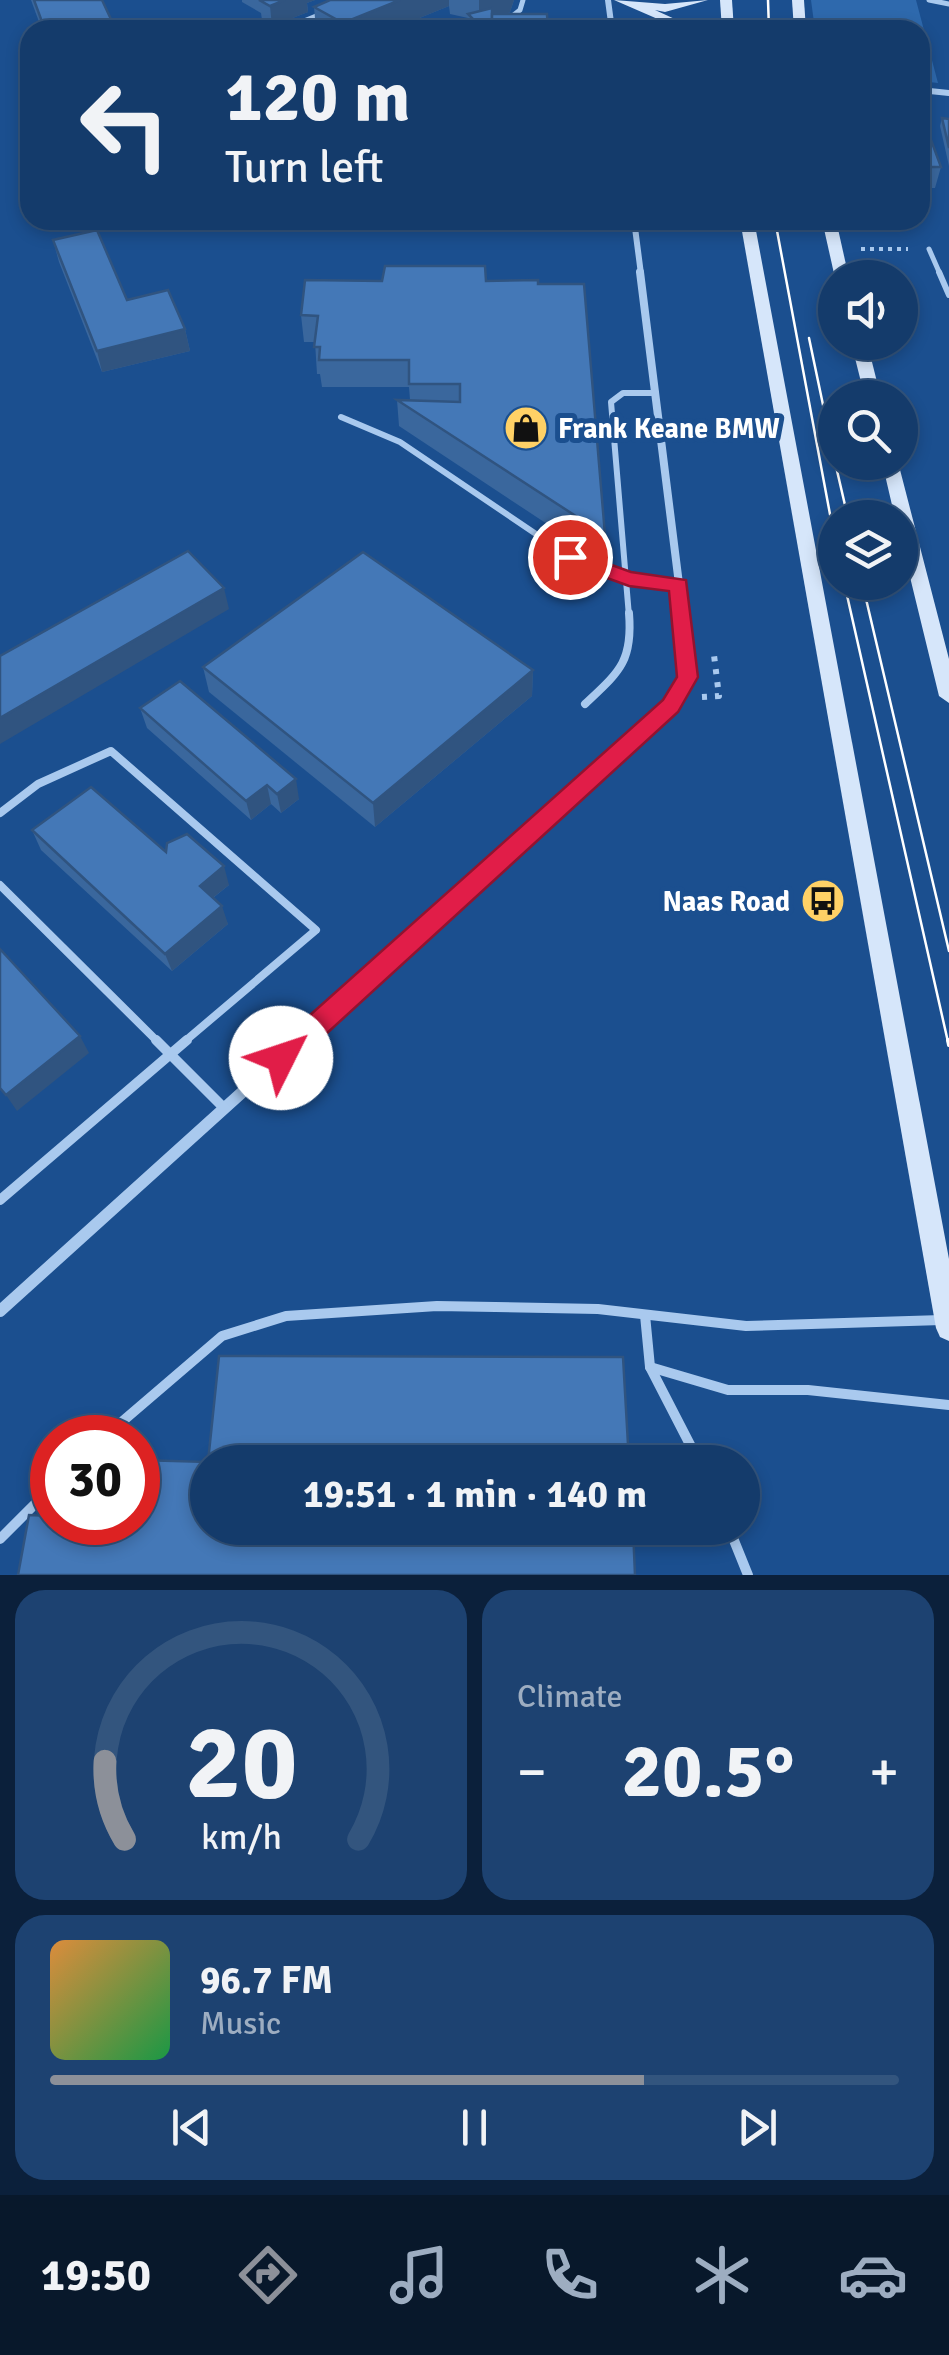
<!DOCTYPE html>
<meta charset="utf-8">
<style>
:root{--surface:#143b6b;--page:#1d4271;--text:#f1f3f6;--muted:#9dadc1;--line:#33557e;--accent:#8c9099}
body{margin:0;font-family:Signika,sans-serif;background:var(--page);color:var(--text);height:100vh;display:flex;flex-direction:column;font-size:38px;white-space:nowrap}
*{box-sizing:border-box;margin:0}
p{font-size:32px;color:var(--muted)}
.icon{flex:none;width:55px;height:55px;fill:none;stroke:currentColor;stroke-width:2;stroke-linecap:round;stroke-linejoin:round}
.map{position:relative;height:1575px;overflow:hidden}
.panel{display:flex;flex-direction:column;gap:15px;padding:15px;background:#0b203b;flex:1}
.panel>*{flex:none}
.banner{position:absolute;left:20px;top:20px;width:910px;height:210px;border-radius:30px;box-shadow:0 5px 15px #0003,0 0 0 2px var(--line);background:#143b6b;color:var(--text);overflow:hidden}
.controls{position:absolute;left:818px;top:260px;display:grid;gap:20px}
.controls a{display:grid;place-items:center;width:100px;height:100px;border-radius:50%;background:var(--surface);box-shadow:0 5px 15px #0003,0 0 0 2px var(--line);font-size:50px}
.speed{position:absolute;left:30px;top:1415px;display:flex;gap:20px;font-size:50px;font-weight:700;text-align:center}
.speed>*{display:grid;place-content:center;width:130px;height:130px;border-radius:50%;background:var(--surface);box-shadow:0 5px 15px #0003,0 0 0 2px var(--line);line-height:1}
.speed .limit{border:15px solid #d22;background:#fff;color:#111}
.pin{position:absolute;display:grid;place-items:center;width:85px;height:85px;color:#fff;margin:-42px;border:5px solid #fff;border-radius:50%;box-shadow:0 2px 10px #0007}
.me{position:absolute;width:110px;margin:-55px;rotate:49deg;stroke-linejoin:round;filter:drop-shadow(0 0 8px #0008)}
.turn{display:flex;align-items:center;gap:35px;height:210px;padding:0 40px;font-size:45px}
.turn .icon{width:130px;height:130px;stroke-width:2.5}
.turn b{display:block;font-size:70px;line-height:85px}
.big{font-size:75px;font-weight:800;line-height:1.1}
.panel .card{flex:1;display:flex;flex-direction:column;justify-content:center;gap:15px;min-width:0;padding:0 35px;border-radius:30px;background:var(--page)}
.panel .dial{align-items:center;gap:0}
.dial svg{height:260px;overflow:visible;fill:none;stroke:var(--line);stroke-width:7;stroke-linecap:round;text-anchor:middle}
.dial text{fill:var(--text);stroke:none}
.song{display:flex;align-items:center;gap:30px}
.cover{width:120px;height:120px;border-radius:15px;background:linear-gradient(135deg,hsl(30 70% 55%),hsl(140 70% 35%))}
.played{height:10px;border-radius:5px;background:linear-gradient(90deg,var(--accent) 70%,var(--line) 70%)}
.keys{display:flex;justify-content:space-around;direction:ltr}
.heat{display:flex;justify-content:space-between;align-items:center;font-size:55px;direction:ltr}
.panel .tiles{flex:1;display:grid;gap:15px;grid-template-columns:1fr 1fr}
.card:last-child{grid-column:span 2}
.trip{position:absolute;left:190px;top:1445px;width:570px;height:100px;border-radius:50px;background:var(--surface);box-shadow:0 5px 15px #0003,0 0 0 2px var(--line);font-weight:800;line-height:100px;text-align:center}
.dock{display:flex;height:160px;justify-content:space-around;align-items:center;background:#08182b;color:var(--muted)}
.dock .icon{width:70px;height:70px}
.dock .on{color:var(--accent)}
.dock b{font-size:45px;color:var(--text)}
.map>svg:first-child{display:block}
</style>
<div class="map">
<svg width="949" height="1575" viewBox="0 0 949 1575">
<rect width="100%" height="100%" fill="#1b4f8f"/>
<path fill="#2e69ad" d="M811,0H916L938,83L920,81V30H815Z"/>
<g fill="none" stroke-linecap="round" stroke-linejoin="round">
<path stroke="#a9c9ee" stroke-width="4" stroke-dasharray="4 5" stroke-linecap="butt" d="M861,249H908"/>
<path stroke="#a9c9ee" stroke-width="6" stroke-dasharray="5 8" stroke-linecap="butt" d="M702,697L719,696L714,655"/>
<g stroke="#a9c9ee" stroke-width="5">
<path d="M929,0L949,4"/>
<path d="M510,18L520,10L523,0"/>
<path d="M282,30L321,14"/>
<path d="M929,249L940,274"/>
</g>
<g stroke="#a9c9ee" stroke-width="6">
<path d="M939,272L949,295"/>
<path d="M341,417L400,442L570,557L629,579L679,585"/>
<path d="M629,616L611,402L623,393H656"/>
</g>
<g stroke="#a9c9ee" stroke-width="8">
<path d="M585,704C619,672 633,662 629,613"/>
<path d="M0,813L38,784L111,751L316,930L184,1042"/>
<path d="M0,885L158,1042"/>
</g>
<g stroke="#a9c9ee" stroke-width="10">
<path d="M156,1040L224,1108"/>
<path d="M0,1200L187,1040"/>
<path d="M645,1315L650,1367L699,1462"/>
<path d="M650,1367L728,1390H808L949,1405"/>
<path d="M103,1438L222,1336L286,1316L437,1306L598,1309L746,1326L942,1320"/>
<path d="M729,1528L748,1575"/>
<path d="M0,1539L52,1487"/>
</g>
<g stroke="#a9c9ee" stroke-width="6">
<path d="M608,0L612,30"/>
<path d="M920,90L949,93"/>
<path d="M634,220L641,274"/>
</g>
<path stroke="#a9c9ee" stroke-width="8" d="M640,272L683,616"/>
<path stroke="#a9c9ee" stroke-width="10" d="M297,1042L671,706L687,677L683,613"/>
<path stroke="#a9c9ee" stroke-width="12" d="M0,1311L300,1040"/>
<g fill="#d6e6fa" fill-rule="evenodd">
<path d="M614,0L665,4L708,0L665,12L655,10L699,30H683Z"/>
<path d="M720,0H732L734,30H722Z"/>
<path d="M792,0H804L806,30H794Z"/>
<path d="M740,220H754L949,1259V1341L940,1337L936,1328Z"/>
<path d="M822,220H836L849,278H835Z"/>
<path d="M851,342H867L881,398H865Z"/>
<path d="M882,462H898L949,659V703L939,696L900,536V518H895Z"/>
</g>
<g stroke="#fff" stroke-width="2.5">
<path d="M768,0L769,30"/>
<path d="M775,220L835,541"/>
<path d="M809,338L835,462"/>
<path d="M835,462L848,518"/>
<path d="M844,582L948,1042"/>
<path d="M862,582L949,951"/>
</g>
<path stroke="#fff" stroke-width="4" d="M948,1040L949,1045"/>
</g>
<g fill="#3a679d">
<path d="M31,0H102L116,30H42Z"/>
<path d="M242,0H315L307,3L308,12L272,26L262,20L261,13L242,2Z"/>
<path d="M330,0H514L510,12L492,30L443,27L468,22V18L450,14L449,6L390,30H316L314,7Z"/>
<path d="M920,105V110L941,167L935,188H924L920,203Z"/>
<path d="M942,118L949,119V166L940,126Z"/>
<path d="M242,220H478V224L243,225Z"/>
<path d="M53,240L127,300L185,329L190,351L102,372L59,262Z"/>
<path d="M486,281L605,535L603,561L399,426L397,400H410L409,387H322L320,374H317L315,342H304L301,315Z"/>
<path d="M203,667L533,670L532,696L375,827L209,692Z"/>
<path d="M140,708L299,799L281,813L271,804L251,820L147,728Z"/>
<path d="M32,830L166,852L229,885L213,898L228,924L172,971L41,850Z"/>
</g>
<g fill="#305480">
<path d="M285,0H315L307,3L308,12L272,26L270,6Z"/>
<path d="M400,0H449V6L390,30H344L343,23Z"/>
<path d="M479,0H514L510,12L503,16L479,20Z"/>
<path d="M185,329L190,351L102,372L97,351Z"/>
<path d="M224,588L229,609L0,744V718Z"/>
<path d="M533,670L532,696L375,827L373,803Z"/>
<path d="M296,779L299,799L281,813L277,794Z"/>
<path d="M267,785L271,804L251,820L246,801Z"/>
<path d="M224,866L229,885L205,904L200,886Z"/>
<path d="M222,906L228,924L172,971L165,954Z"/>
<path d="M80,1036L89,1053L17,1111L6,1095Z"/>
</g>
<g fill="#4478b7" stroke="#305480" stroke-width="2.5">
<path d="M34,0H102L116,30H45Z"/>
<path d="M259,0H285L270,6Z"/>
<path d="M330,0H400L343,23L314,7Z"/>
<path d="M492,8V26L475,30H394L429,22L443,27L474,20L468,14Z"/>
<path d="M492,14H547L548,30H492Z"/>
<path d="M920,110L941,167H921L926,183H920Z"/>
<path d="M942,118L949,119V148Z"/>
<path d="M97,230L127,300L168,290L185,329L97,351L53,240Z"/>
<path d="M385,266H485L486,281L538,280V284H584L605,535L397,400L460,402V384H409V360H319L320,347H314L318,316L301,315L305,280L382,281Z"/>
<path d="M188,551L224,588L0,718V656Z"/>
<path d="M363,552L533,670L373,803L203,667Z"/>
<path d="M180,681L296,779L277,794L267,785L246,801L140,708Z"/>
<path d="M91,787L166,852L167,843L187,834L224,866L200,886L222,906L165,954L32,830Z"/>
<path d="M0,949L80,1036L6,1095L0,1088Z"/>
<path d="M219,1356L623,1357L629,1462H208V1528H633L635,1575H18L29,1515L52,1516V1522H138V1460L208,1462Z"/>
</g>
<path fill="#e11d48" stroke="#92132f" stroke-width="2.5" d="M570,550L631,572L686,580L698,677L678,712L290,1067L281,1070L272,1067L268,1058L272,1049L663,700L677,677L669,591L629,586L563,562L560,557Z"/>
<defs>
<symbol id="shop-disc" viewBox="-11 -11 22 22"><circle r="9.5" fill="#ffd166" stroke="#1b4f8f"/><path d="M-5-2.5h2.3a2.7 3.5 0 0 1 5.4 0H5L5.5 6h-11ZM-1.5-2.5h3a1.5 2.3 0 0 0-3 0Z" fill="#111"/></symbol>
<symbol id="bus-disc" viewBox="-11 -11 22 22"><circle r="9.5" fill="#ffd166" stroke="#1b4f8f"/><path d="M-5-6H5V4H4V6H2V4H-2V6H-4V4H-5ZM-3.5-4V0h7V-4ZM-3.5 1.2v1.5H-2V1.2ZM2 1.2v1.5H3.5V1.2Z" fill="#111"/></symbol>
</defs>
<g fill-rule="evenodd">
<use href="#shop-disc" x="501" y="403" width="50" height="50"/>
<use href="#bus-disc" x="798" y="876" width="50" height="50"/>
</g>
<g text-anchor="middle" stroke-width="10" stroke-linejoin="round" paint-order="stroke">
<g font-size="28" font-weight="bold" fill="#fff" stroke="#1b4f8f" text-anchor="start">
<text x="558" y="438">Frank Keane BMW</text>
<text x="790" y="911" text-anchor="end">Naas Road</text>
</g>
</g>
</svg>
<div class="controls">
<a><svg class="icon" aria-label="sound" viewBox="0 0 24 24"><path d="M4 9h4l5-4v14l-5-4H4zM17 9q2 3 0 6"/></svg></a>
<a><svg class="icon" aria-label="search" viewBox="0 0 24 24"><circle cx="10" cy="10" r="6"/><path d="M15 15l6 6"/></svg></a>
<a><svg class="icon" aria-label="layers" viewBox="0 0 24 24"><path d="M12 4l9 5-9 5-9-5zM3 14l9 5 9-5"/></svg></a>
</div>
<div class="speed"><div class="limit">30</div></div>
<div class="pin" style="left:570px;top:557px;background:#d93025"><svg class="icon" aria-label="arrive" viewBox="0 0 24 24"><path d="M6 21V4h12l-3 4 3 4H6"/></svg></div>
<svg class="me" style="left:281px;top:1058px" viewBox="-20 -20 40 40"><circle r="19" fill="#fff"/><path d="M0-13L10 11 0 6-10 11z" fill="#e11d48"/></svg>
<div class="trip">19:51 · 1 min · 140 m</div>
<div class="banner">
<div class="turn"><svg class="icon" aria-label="left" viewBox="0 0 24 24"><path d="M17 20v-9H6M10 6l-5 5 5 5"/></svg><div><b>120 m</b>Turn left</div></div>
</div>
</div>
<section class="panel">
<div class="tiles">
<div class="card dial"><svg viewBox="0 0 100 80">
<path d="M14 69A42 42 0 1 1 86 69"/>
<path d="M14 69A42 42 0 0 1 8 45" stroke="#8c9099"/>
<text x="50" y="56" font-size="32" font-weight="700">20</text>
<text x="50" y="72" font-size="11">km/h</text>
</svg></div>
<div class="card"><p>Climate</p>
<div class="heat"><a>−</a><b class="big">20.5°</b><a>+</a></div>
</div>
<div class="card">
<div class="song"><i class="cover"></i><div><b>96.7 FM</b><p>Music</p></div></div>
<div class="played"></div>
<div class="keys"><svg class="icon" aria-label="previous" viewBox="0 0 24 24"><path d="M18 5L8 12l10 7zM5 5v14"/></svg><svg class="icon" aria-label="pause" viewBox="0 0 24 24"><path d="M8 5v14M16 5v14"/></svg><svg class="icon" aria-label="next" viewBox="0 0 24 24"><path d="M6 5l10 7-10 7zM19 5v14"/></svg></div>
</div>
</div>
</section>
<nav class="dock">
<b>19:50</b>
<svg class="icon on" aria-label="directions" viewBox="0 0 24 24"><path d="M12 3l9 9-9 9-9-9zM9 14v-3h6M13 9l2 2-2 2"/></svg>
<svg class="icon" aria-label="music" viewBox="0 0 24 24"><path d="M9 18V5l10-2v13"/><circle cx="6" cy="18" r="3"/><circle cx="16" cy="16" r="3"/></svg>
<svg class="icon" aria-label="phone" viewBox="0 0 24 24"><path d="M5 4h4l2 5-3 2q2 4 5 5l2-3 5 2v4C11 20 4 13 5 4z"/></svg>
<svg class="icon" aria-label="climate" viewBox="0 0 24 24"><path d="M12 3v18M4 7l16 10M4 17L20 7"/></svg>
<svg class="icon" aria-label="car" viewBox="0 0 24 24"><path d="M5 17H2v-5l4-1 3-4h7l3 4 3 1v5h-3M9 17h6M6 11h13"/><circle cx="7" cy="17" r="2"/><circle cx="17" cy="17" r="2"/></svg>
</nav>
